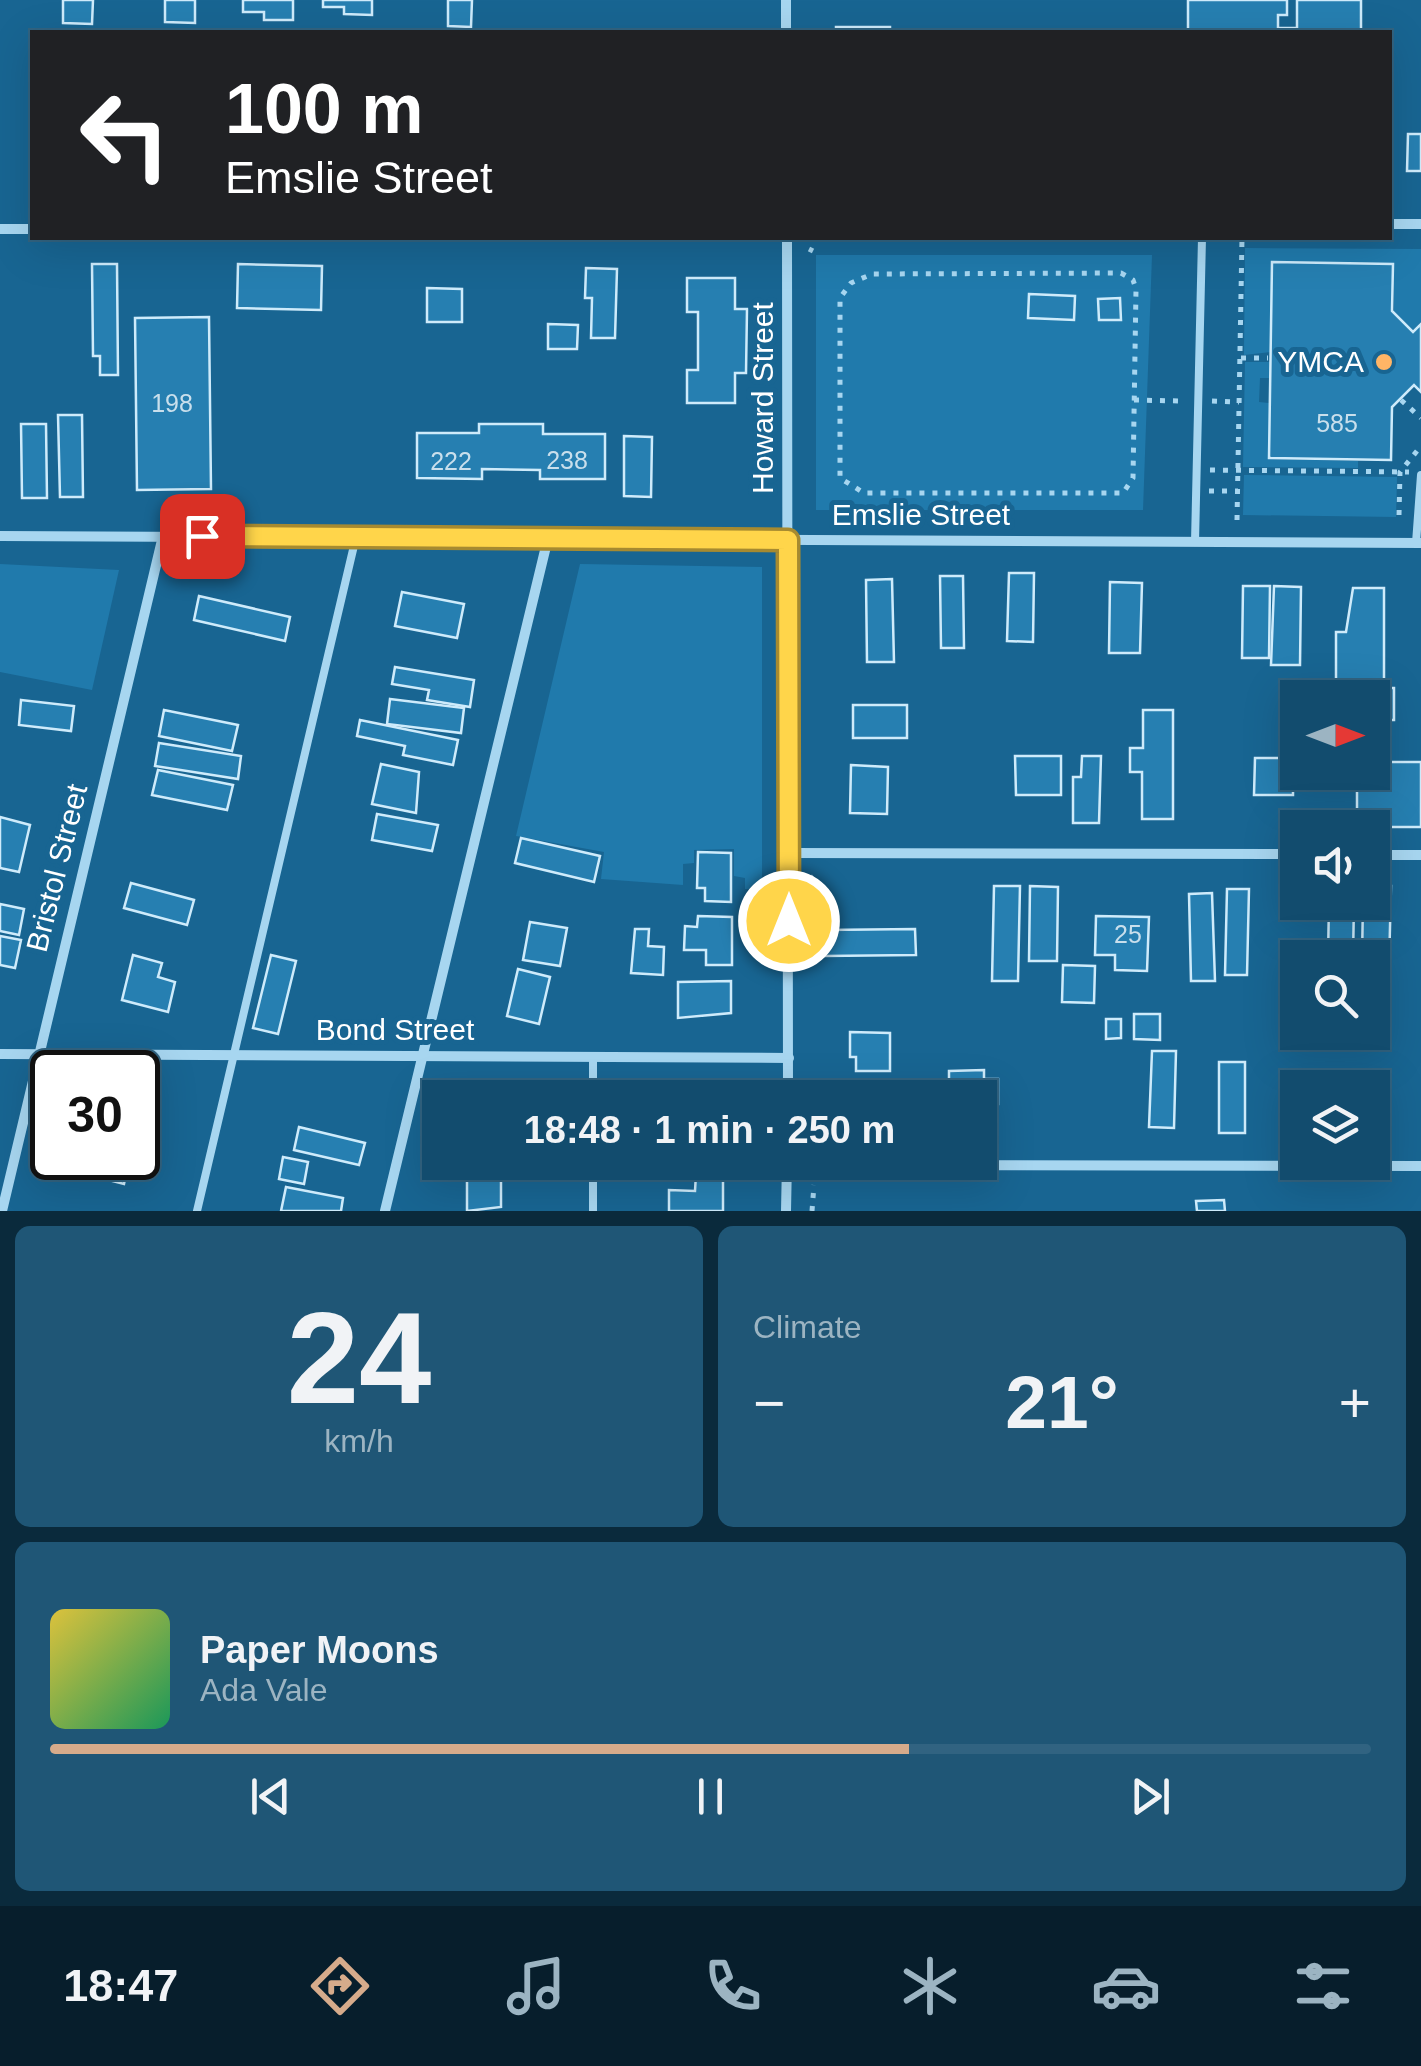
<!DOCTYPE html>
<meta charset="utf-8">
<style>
:root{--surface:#124c6e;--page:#1f5676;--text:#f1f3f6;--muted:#9cb4c2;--line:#316381;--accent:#d6ab8b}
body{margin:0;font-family:Helvetica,sans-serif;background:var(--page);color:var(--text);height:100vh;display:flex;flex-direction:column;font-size:38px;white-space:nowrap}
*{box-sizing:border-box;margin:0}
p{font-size:32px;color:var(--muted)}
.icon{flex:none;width:55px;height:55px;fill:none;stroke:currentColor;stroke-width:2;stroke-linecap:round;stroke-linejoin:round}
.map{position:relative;height:1211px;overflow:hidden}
.drawer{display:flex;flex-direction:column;gap:15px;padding:15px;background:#0a2a3c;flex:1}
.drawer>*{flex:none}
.banner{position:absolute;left:30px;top:30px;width:1362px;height:210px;border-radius:0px;box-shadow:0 10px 40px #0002,0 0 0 2px var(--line);background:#202124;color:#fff;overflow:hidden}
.needle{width:65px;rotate:90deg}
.controls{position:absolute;left:1280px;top:680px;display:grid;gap:20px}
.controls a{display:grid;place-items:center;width:110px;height:110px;border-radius:0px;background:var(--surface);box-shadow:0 10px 40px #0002,0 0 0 2px var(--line);font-size:50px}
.speed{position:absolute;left:30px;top:1050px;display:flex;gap:20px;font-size:50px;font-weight:700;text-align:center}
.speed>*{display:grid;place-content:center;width:130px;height:130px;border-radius:50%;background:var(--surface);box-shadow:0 10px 40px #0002,0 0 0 2px var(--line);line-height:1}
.speed .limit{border:5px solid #111;border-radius:15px;background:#fff;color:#111}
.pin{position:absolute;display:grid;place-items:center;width:85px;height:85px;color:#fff;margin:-42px;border-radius:20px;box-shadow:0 5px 15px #0006}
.me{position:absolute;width:110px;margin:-55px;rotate:0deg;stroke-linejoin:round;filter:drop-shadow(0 0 8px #0008)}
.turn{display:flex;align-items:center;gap:35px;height:210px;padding:0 30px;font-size:45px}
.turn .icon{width:130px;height:130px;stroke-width:2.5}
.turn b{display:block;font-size:70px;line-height:85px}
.big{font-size:75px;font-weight:700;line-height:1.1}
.drawer .widget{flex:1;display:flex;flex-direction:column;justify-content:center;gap:15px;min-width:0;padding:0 35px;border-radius:15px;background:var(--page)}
.drawer .dial{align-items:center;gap:0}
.dial b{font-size:130px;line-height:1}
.song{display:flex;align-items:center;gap:30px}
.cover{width:120px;height:120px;border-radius:15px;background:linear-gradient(135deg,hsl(50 70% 55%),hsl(150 70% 35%))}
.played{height:10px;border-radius:5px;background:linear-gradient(90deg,var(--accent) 65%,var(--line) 65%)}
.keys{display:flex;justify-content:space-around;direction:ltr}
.heat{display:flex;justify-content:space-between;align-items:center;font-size:55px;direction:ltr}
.drawer .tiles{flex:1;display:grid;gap:15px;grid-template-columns:1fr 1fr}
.widget:last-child{grid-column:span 2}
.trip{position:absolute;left:422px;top:1080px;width:575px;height:100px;border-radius:0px;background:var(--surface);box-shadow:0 10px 40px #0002,0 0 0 2px var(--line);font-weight:700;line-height:100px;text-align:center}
.tab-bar{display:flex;height:160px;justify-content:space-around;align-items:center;background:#071e2c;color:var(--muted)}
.tab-bar .icon{width:70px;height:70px}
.tab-bar .on{color:var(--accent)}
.tab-bar b{font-size:45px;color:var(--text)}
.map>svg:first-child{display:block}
</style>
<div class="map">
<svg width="1421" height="1211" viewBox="0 0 1421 1211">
<rect width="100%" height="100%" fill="#186592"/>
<g fill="#207aac">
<path d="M1245,248L1421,249V322L1413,330L1394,311V263L1273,262L1271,352L1244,355Z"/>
<path d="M816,255H1152L1143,510H816Z"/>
<path d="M1245,362H1270V378H1260L1259,402L1269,403V459L1358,461V468L1243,467Z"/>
<path d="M1244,475L1397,477L1396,517L1243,515Z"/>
<path d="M0,564L119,570L92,690L0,672Z"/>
<path d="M580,564L762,567V889H745V878L734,876V849L694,850V863L683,864V885L601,879L604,852L516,836Z"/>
</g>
<g fill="#267fb1" stroke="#ceebfb" stroke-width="2.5">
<path d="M63,0H93L92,24L63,23Z"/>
<path d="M165,0H195V23L165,22Z"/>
<path d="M243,0H293V20H264V12H243Z"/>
<path d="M323,0H372V15L344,14V7H323Z"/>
<path d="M448,0H472L471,27L448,26Z"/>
<path d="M1188,0H1287V15H1278V28H1297V0H1361V32H1188Z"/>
<rect x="836" y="27" width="54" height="5"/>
<path d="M1408,134H1421V171H1407Z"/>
<path d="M1272,262L1393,264L1392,311L1413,332L1421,324V392L1414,385L1392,407L1391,460L1269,458Z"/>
<path d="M92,264H117L118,375H100V356H93Z"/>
<path d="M238,264L322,266L321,310L237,308Z"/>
<path d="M586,268L617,269L615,338H591L592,298H585Z"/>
<path d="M687,278H735V309H747L746,373H735V403H687V370H698V312H687Z"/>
<path d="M427,288L462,289V322H427Z"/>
<path d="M1029,294L1075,296L1074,320L1028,318Z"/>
<path d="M1120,298L1121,320H1099L1098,299Z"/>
<path d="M209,317L211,489L137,490L135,318Z"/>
<path d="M548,324L578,325L577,349H548Z"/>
<path d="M58,415H82L83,497H60Z"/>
<path d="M21,424H46L47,498H22Z"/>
<path d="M479,424H543V434H605V479H540V470L482,469V479L417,478V433H479Z"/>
<path d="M624,436L652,437L651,497L624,496Z"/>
<path d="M1009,573H1034L1033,642L1007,641Z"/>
<path d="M940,576H963L964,648H941Z"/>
<path d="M892,579L894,662H867L866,580Z"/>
<path d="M1110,582L1142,583L1140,653H1109Z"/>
<path d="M1243,586H1270L1269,658H1242Z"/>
<path d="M1274,586L1301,587L1300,665H1271Z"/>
<path d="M1353,588H1384V688H1394V720H1372V698H1336V632H1346Z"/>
<path d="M402,592L464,604L457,638L395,626Z"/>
<path d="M199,596L290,617L285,641L194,620Z"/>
<path d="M395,667L474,680L470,707L427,700L429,690L392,684Z"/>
<path d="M390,699L464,708L461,733L387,724Z"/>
<path d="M21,700L74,706L71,731L19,725Z"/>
<rect x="853" y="705" width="54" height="33"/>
<path d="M164,710L238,725L232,751L159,736Z"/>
<path d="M1143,710H1173V819H1142V772H1130V748H1143Z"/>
<path d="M360,720L458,740L453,765L403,755L405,746L357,736Z"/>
<path d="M159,743L241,756L238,779L155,766Z"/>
<path d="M1015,756H1061V795H1016Z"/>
<path d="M1082,756H1101L1099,823H1073V777H1081Z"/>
<path d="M1255,758H1293V795H1254Z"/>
<path d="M1372,762H1421V827H1357V772H1372Z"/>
<path d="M381,764L419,772L416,813L372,804Z"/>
<path d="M851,765L888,767L887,814L850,813Z"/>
<path d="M158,770L233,785L227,810L152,795Z"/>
<path d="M377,814L438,825L432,851L372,840Z"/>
<path d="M0,817L30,825L19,872L0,868Z"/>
<path d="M521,838L600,856L594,882L515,863Z"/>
<path d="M698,852L731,853V902L705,901V888H697Z"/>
<path d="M131,883L194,900L187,925L124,908Z"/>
<path d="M994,886H1020L1018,981H992Z"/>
<path d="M1030,886L1058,887L1057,961H1029Z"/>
<path d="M1372,886H1391L1389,968H1372V958H1362L1363,902H1372Z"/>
<path d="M1227,889H1249L1247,975H1225Z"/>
<path d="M1212,893L1215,981H1191L1189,894Z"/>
<path d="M1329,902H1354L1353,958H1328Z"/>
<path d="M0,904L24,909L19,935L0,931Z"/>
<path d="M698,916L732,917V965H706V950H684L685,926L697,927Z"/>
<path d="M1096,916L1149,917L1147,971L1115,970V955H1095Z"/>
<path d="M530,922L567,928L560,966L523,960Z"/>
<path d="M635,929H649L648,946L664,947L663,975L631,973Z"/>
<path d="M915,929L916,955L824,956V930Z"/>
<path d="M0,936L21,940L15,968L0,965Z"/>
<path d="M133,955L162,963L158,977L175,982L168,1012L122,1000Z"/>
<path d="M271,955L296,961L278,1034L253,1028Z"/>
<path d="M1063,965L1095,966L1094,1003L1062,1002Z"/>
<path d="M518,969L550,977L539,1024L507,1016Z"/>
<path d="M731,981V1013L678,1018V982Z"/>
<path d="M1134,1014H1160V1040L1134,1039Z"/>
<path d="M1106,1019H1121V1038L1106,1039Z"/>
<path d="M850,1032L890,1033V1071H856V1057H850Z"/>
<path d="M1152,1051H1176L1174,1128L1149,1127Z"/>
<rect x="1219" y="1062" width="26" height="71"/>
<path d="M984,1070V1079H998V1104H980V1098H949V1071Z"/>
<path d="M1289,1075H1315V1088H1298V1130H1290Z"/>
<path d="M851,1080H877V1093H885V1098H851Z"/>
<path d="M299,1127L365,1143L359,1165L294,1150Z"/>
<path d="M283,1157L308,1162L304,1184L279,1179Z"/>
<path d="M60,1158H122L129,1159L124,1184L58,1167Z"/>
<path d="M467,1172L501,1173V1207L467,1211Z"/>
<path d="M696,1174H723V1211H669V1190L695,1191Z"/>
<path d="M286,1187L343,1198L341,1211H281Z"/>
<path d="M1224,1200L1225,1211H1197L1196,1201Z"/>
</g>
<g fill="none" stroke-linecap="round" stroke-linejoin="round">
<g stroke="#a7d6f0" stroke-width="5" stroke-dasharray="5 8" stroke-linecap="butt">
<path d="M809,249L813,251"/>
<path d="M1121,273L1133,280L1136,289L1133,478L1123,493H864L840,478V298L851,283L872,274Z"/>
<path d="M1241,358H1268"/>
<path d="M1134,400L1181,401"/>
<path d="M1401,400L1421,418"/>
<path d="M1212,401L1239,402"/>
<path d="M1210,470L1409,472"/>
<path d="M1209,491H1238"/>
<path d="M1399,515L1400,472L1421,446"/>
<path d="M1237,520L1242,238"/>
<path d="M810,876L814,881"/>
<path d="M812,1211L814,1185"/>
</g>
<g stroke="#a7d6f0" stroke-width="8">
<path d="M1195,542L1202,238"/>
<path d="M1416,543L1421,475"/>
<path d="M593,1098V1056"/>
<path d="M197,1211L356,537"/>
<path d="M593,1211V1162"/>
</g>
<g stroke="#a7d6f0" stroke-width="10">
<path d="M786,0V32"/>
<path d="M1390,224H1421"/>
<path d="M0,229H32"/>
<path d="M787,238L788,1098"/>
<path d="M0,536L1421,543"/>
<path d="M789,853L1298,854"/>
<path d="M1372,855H1421"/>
<path d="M0,1054L789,1058"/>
<path d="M787,1165L1421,1166"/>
<path d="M2,1211L163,536"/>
<path d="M385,1211L548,538"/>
<path d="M786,1211L787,1162"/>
</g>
</g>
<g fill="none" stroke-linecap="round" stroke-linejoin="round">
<defs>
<path id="route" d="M202,536L788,540L789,921"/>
</defs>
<use href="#route" stroke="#a68a30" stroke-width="25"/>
<use href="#route" stroke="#ffd54a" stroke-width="18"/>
</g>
<circle fill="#ffb566" stroke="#186592" stroke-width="4" cx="1384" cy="362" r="10"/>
<g text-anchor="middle" stroke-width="10" stroke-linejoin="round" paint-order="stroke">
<g font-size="25" fill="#c9dfec">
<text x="172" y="412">198</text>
<text x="1337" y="432">585</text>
<text x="567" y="469">238</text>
<text x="451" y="470">222</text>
<text x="1128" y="943">25</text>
</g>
<g font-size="30" fill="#fff" stroke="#186592" text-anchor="end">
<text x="1364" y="372">YMCA</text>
</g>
<g font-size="30" fill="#fff" stroke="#186592">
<text transform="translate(763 398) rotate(-90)" y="10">Howard Street</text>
<text x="921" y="525">Emslie Street</text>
<text transform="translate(57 868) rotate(-76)" y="10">Bristol Street</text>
<text x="395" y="1040">Bond Street</text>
</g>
</g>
</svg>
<div class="controls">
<a><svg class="needle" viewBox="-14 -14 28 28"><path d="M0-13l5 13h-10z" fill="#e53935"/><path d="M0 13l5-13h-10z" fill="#9cb4c2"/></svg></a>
<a><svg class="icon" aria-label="sound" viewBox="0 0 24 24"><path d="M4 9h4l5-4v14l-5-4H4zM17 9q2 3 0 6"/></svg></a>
<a><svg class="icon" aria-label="search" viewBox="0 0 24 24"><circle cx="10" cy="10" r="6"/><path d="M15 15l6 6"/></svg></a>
<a><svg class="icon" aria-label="layers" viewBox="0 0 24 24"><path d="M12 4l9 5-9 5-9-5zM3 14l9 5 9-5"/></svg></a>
</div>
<div class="speed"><div class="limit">30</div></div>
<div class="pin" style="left:202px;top:536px;background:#d93025"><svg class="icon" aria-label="arrive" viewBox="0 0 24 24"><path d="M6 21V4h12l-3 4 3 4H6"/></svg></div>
<svg class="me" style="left:789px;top:921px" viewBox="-20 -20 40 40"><circle r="17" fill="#ffd54a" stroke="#fff" stroke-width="3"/><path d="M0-11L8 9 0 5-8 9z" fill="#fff"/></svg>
<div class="trip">18:48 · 1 min · 250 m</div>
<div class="banner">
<div class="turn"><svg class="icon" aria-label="left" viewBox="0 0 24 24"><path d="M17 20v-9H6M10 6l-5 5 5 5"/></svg><div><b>100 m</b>Emslie Street</div></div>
</div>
</div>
<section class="drawer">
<div class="tiles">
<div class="widget dial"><b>24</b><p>km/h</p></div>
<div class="widget"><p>Climate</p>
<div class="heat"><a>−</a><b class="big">21°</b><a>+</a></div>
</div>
<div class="widget">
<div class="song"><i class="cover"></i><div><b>Paper Moons</b><p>Ada Vale</p></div></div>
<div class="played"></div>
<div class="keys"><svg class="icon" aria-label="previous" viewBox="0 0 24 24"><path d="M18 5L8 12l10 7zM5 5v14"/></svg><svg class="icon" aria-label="pause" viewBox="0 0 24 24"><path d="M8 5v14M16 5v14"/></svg><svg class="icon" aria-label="next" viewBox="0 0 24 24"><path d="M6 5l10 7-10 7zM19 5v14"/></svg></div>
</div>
</div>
</section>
<nav class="tab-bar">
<b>18:47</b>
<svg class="icon on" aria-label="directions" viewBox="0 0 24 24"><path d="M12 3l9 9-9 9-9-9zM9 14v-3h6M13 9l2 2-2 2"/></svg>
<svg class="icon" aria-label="music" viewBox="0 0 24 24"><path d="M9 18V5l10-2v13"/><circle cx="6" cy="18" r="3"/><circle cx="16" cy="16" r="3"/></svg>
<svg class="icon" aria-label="phone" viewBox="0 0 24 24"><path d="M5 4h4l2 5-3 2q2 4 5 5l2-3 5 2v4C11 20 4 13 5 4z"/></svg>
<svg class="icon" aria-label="climate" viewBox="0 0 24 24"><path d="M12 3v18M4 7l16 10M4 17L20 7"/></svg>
<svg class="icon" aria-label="car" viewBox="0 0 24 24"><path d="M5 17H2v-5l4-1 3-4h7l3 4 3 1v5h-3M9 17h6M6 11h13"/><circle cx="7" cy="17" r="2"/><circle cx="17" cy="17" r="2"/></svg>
<svg class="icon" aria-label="filters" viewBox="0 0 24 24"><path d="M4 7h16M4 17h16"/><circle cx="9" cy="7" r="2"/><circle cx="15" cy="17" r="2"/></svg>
</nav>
